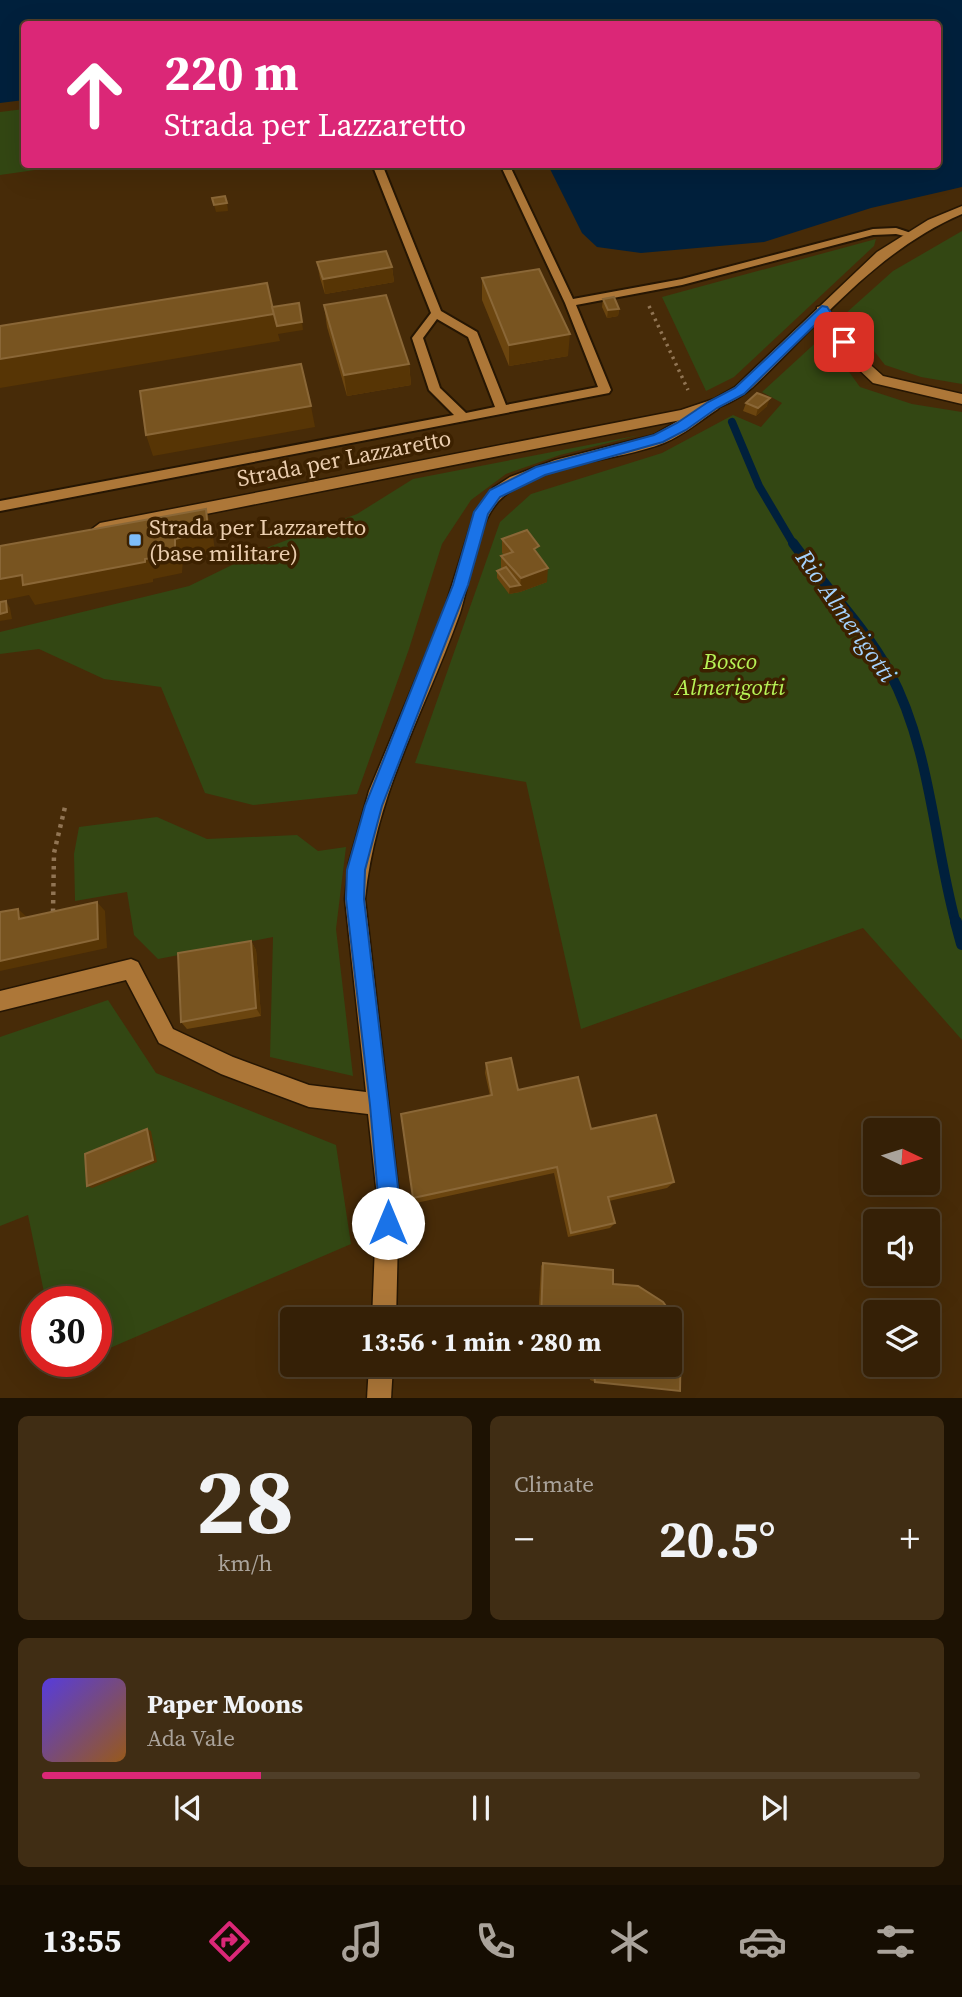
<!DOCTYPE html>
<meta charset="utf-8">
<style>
:root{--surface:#352006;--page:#402d14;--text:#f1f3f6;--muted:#aaa39b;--line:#4f3e28;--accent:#db2777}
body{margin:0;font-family:"Source Serif 4",serif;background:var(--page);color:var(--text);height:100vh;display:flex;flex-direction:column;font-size:26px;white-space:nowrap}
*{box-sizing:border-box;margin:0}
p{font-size:23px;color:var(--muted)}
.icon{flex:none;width:38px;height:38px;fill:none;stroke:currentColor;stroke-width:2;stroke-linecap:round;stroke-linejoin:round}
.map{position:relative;height:1398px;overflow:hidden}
.panel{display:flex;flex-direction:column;gap:18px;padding:18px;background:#1d1203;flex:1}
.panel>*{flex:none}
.hud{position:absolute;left:21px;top:21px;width:920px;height:147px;border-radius:7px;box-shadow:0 7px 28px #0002,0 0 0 2px var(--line);background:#db2777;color:#fff;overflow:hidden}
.needle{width:46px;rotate:94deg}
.controls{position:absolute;left:863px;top:1118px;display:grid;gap:14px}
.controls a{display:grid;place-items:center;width:77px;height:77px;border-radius:7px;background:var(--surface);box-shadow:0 7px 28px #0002,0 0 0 2px var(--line);font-size:35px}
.speed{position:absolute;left:21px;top:1286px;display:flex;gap:14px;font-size:35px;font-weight:700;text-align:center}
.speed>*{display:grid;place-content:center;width:91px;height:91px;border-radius:50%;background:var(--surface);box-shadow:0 7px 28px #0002,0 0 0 2px var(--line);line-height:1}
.speed .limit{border:10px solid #d22;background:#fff;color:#111}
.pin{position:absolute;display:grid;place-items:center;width:60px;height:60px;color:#fff;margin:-30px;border-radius:14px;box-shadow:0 4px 10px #0006}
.me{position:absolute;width:77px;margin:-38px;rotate:0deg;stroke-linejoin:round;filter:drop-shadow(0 0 5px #0008)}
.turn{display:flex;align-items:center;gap:24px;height:147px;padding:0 28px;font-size:32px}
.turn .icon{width:91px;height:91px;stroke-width:2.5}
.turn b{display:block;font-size:49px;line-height:60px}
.big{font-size:52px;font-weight:700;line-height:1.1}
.panel .widget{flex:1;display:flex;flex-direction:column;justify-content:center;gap:10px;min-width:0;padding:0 24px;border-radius:10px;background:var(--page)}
.panel .dial{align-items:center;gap:0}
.dial b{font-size:91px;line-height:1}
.song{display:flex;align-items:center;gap:21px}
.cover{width:84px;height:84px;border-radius:10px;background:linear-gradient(135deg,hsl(250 70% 55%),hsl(30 70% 35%))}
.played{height:7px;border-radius:4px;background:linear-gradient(90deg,var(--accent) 25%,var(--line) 25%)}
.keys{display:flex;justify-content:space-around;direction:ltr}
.heat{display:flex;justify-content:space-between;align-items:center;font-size:38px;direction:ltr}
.panel .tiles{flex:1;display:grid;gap:18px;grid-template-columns:1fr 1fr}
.widget:last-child{grid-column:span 2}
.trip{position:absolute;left:280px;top:1307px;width:402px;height:70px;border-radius:7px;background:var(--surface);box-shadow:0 7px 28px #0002,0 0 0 2px var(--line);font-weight:700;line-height:70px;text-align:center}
.menu{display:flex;height:112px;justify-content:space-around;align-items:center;background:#150d02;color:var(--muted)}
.menu .icon{width:49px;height:49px}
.menu .current{color:var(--accent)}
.menu b{font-size:32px;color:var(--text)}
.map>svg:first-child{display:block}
</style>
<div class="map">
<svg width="962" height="1399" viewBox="0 0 962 1399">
<rect width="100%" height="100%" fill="#472b08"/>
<g fill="#334713">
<path d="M24,109V164L42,165V169L0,175V112Z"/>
<path d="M962,231V384L921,377L885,365L845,314L893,271Z"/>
<path d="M876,239L874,246L734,377L706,391L662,297Z"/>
<path d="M823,336L860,387L912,404L962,412V1040L863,928L581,1029L526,782L415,763L500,522L531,494L662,453L733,415L761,427L782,403L762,392Z"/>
<path d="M640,435L560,455L506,474L471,500L442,544L409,649L357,794L253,805L205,793L161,687L104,679L39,649L0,654V632L189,586L271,546L357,514L413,479Z"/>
<path d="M157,817L207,839L297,835L318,851L346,847L336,929L353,1076L270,1057L273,937L158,959L134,935L127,892L75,901L74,854L79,827Z"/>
<path d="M108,1000L156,1073L336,1145L351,1244L96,1354V1302H46L28,1215L0,1226V1037Z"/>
</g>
<path fill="#00203c" d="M0,0H962V187L871,208L764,242L641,253L597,247L582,233L548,165L938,164V24H24V100L0,103Z"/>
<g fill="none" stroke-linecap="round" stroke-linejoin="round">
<path stroke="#00203c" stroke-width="8" d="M732,422L759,486L794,545"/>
<path stroke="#00203c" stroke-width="10" d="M793,543C824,586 863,624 889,671C931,749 933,840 956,924"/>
<path stroke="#00203c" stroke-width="12" d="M956,922L962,944"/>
<defs>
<path id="lane" d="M372,164H382L441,311L477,332L506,405L598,387L565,303L500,164H509L573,299L682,279L873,229L896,228L914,234L909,237L896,234L873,235L682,285L576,305L611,390L609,393L0,511V501L454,415L429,390L412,338L431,313ZM437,319L468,337L495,407L466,413L440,388L423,338Z"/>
<g id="street">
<path d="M822,306L827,307L864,359L883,376L962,394V404L873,383L854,365L817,313V307Z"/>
<path d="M713,400L720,405L718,409C701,420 684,435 664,443C613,463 549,460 504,496C476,518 471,580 460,613C425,712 376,791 365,899L399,1196L396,1320H372L377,1196L368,1114L309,1107L221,1074L159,1043L126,980L0,1011V991L131,959L138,962L173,1029L233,1057L309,1085L366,1092L345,899L349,863L369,791L443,614L474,515L493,488L510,477L555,460L654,435Z"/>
<path d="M369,1365H393L391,1399H367Z"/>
</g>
<path id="secondary" d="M962,206V214C876,251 819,324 753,387C732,405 707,412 681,420L100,535L92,529L100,523L681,410L714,399L735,387L877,252L928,220Z"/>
</defs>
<use href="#lane" stroke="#261603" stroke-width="4"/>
<use href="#street" stroke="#261603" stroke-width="3"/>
<use href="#secondary" stroke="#261603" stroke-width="3"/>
<path stroke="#917554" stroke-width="3.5" stroke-dasharray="2.5 4.5" stroke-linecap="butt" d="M649,306L688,390"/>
<path stroke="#917554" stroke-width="4.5" stroke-dasharray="3.5 5" stroke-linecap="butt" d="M53,912L54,853L65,807"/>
<use href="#lane" fill="#ad7738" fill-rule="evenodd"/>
<use href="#street" fill="#ad7738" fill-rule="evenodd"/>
<use href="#secondary" fill="#ad7738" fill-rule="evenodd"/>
</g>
<g fill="#6b450f">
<path d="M317,262L392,267L394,282L325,294L320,278Z"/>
<path d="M482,278L568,356L509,366L482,300Z"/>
<path d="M603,299L619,309L618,316L607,318L602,307Z"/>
<path d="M324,305L409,364L411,385L347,396L327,327Z"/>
<path d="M746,403L767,406L756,416L743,411Z"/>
<path d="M502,539L538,555L547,582L520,592L509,594L497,578V571L501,569V556L504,555L502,553Z"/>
<path d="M251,941L256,950L261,1016L187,1029L181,1022Z"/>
<path d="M486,1063L518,1090L591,1129L674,1182L667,1188L609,1201L615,1223L610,1228L568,1237L554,1173L416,1203L413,1198L490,1096L485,1073Z"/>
<path d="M543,1263L613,1270V1284L638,1286L663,1302L671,1313L677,1335L681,1336L680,1391L595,1382L590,1380L588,1365H670V1320H538L541,1266Z"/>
</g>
<g fill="#573505">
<path d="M227,203L228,211L216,212L214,205Z"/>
<path d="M392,267L394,282L325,294L323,279Z"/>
<path d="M619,309L618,316L607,318L608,310Z"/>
<path d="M274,314L302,322L303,330L278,334L280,341L0,388V359Z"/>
<path d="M570,334L568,356L509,366V345Z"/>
<path d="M409,364L411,385L347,396L344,375Z"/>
<path d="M770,398L767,406L756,416L758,408Z"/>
<path d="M311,406L315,427L153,456L146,435Z"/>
<path d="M206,509L212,529L215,551L183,559L182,573L153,579V582L35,605L29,595L0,601V579L22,575L145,559L175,539Z"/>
<path d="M548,568L547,582L520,592L509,594L510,587L520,585L521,578Z"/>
<path d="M6,601L10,608L12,619L0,621V614Z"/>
<path d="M97,902L105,911L107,948L0,971V961Z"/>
<path d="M18,909L28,918L19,919Z"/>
<path d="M251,941L256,950L261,1016L256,1008Z"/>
<path d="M147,1129L151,1131L157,1162L92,1188L87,1186Z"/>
</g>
<g fill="#785420" stroke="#8a6737" stroke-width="2">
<path d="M225,196L227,203L214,205L212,198Z"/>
<path d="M386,251L392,267L323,279L317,262Z"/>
<path d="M539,269L570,334L509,345L482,278Z"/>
<path d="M267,283L274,314L0,359V326Z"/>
<path d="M386,295L409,364L344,375L324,305Z"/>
<path d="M614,297L619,309L608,310L603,299Z"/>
<path d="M299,303L302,322L277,326L272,307Z"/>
<path d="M301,364L311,406L146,435L140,391Z"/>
<path d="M757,393L770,398L758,408L746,403Z"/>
<path d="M206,509L208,531L175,539V554L145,559V562L23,585L22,575L0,579V546Z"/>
<path d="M527,530L539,546L534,549L548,568L521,578L501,556L513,552L502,539Z"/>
<path d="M506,567L520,585L510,587L497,571Z"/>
<path d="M6,601L7,612L0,614V602Z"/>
<path d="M97,902L98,939L0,961V912L18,909L19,919Z"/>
<path d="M251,941L256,1008L181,1022L178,953Z"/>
<path d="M511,1058L518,1090L578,1077L591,1129L656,1115L674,1182L608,1197L615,1223L571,1233L557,1167L413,1198L401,1114L492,1095L486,1063Z"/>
<path d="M147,1129L153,1160L87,1186L85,1154Z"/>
<path d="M543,1263L613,1270V1284L638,1286L663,1302L671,1313L677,1335L681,1336L680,1391L595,1382L593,1365H670V1320H541Z"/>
</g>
<path fill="#1a73e8" stroke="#114b97" stroke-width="2" d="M822,306L827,307L849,339V345H840L822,318L744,394L717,408L686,430L663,442L545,475L500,497L488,514L468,585L382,806L365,870L364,899L399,1196L398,1223L395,1230L388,1234L380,1230L377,1223L378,1196L370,1105L346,899L347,870L365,806L453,585L474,512L490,490L536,467L654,435L677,423L708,402L735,388Z"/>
<rect fill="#7ebdf9" stroke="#3c2100" stroke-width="2.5" x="128" y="533" width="14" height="14" rx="3.5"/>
<g text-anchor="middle" stroke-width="7" stroke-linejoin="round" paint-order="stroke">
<g font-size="23" fill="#ebceaf" stroke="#3c2100">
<text transform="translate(344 458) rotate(-11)" y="8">Strada per Lazzaretto</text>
</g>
<g font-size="23" fill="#ebceaf" stroke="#3c2100" text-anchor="start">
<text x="149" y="535">Strada per Lazzaretto<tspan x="149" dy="26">(base militare)</tspan></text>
</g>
<g font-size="23" font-style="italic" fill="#b7f356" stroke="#3c2100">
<text x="730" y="669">Bosco<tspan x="730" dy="26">Almerigotti</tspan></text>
</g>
<g font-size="24" font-style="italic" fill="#a5d2fe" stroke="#3c2100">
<text transform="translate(846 616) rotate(55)" y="8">Rio Almerigotti</text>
</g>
</g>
</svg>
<div class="controls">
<a><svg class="needle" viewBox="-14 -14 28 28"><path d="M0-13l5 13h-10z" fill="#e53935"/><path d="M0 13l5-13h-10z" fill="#aaa39b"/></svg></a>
<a><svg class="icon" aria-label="sound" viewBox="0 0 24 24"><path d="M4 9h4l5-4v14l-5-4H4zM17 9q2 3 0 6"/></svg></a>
<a><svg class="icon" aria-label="layers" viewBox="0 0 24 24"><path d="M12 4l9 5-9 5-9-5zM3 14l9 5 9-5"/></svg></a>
</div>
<div class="speed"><div class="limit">30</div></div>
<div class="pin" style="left:844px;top:342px;background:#d93025"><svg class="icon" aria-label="arrive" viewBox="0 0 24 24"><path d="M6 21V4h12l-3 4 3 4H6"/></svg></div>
<svg class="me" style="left:388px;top:1223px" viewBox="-20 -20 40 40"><circle r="19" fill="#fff"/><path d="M0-13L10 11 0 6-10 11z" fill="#1a73e8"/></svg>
<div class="trip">13:56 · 1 min · 280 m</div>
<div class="hud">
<div class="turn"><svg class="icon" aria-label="ahead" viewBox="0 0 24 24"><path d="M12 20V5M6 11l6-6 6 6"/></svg><div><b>220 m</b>Strada per Lazzaretto</div></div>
</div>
</div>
<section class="panel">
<div class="tiles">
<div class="widget dial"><b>28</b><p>km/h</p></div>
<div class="widget"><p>Climate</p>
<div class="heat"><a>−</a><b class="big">20.5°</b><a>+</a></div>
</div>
<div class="widget">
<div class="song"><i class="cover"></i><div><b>Paper Moons</b><p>Ada Vale</p></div></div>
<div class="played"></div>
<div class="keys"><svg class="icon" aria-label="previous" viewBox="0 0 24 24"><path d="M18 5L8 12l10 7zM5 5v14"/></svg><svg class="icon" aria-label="pause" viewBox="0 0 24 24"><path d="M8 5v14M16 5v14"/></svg><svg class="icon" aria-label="next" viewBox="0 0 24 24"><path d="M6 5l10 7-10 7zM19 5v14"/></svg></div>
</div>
</div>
</section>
<nav class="menu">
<b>13:55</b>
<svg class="icon current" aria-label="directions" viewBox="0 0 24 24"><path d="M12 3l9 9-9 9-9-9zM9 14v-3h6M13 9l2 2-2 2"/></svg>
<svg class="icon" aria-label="music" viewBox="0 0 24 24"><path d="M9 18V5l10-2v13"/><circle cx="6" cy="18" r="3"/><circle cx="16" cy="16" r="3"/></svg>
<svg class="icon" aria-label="phone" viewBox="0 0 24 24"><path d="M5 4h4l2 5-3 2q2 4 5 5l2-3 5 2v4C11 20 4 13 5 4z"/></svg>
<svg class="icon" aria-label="climate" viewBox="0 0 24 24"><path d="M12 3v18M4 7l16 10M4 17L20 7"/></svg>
<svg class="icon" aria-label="car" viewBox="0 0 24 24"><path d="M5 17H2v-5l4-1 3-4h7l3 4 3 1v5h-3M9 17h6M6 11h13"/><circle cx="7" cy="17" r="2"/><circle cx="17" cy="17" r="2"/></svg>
<svg class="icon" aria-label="filters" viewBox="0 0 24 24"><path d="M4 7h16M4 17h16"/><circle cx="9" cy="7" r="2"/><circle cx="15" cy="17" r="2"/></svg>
</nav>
